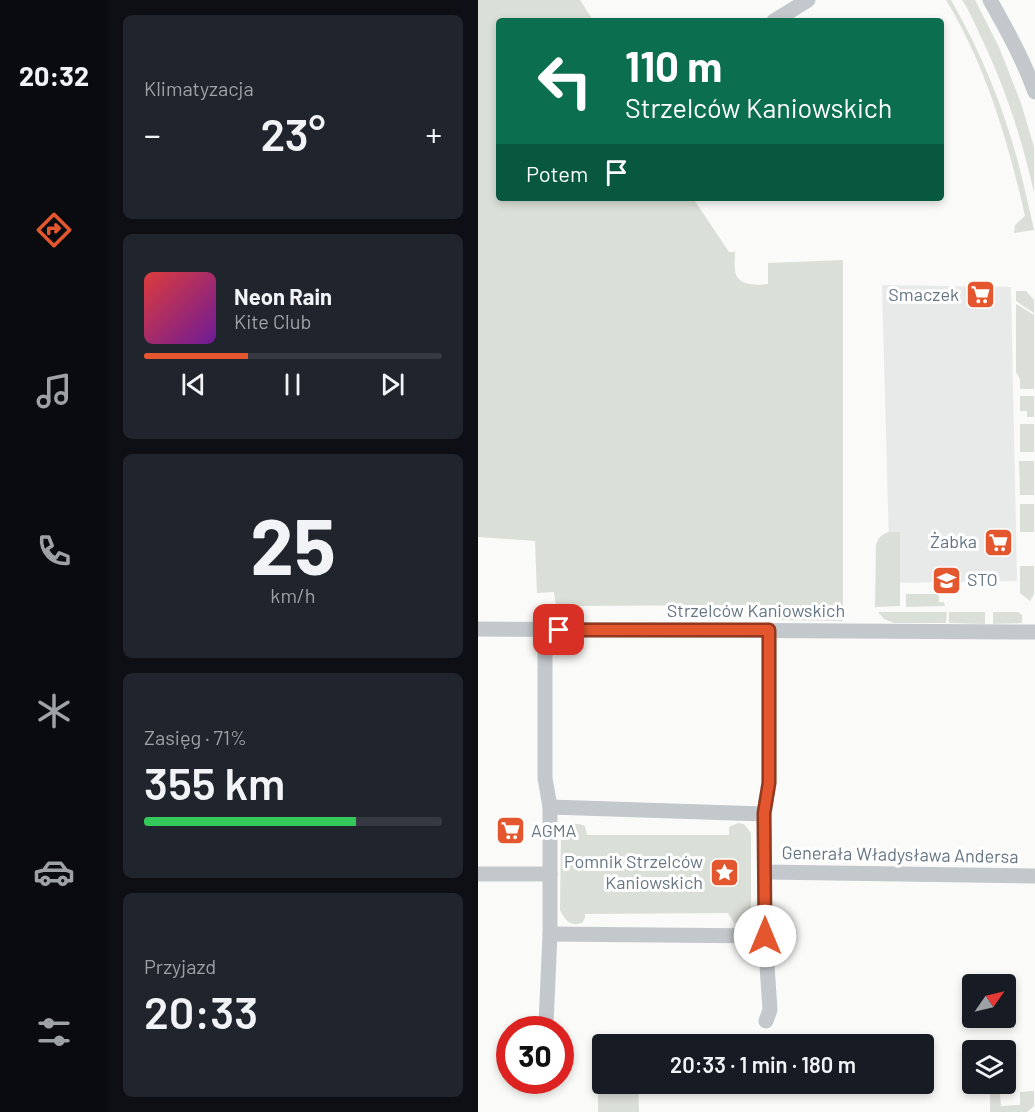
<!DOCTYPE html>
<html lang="pl">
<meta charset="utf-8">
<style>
:root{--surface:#171b24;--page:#20242c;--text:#f1f3f6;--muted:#9ea1a6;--line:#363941;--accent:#e4572e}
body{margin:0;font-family:Barlow,sans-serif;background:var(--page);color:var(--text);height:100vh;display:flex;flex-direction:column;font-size:22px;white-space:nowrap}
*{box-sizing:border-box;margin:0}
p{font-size:20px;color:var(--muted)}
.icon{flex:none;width:33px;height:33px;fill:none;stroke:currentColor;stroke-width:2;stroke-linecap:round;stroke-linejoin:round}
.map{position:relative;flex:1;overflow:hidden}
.panel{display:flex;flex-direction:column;gap:15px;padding:15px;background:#0d0f14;width:370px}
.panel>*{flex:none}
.hud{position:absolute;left:18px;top:18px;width:448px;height:183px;border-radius:6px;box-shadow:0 3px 9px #0003;background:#0b6e4f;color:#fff;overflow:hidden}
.needle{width:39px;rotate:56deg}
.tools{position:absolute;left:484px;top:974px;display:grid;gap:12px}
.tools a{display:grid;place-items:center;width:54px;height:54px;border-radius:6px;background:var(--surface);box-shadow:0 3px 9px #0003;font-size:30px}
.speed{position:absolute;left:18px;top:1016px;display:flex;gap:12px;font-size:30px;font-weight:700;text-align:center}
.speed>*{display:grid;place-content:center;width:78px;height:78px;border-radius:50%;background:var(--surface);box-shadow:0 3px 9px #0003;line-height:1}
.speed .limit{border:9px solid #d22;background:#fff;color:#111}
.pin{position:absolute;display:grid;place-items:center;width:51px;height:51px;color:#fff;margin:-26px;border-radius:12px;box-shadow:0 3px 9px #0006}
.me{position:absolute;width:66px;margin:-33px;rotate:0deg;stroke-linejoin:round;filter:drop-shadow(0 0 4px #0008)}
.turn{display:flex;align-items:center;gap:21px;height:126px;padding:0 30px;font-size:27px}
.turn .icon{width:78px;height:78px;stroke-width:2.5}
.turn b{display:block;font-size:42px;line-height:51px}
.then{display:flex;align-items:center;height:57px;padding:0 30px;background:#0003;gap:12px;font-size:22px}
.big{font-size:45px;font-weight:600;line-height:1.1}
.panel .card{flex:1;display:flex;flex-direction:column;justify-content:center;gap:9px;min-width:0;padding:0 21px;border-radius:9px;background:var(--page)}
.panel .dial{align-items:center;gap:0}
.dial b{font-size:78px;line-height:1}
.song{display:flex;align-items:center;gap:18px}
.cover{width:72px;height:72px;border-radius:9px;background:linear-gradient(135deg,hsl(0 70% 55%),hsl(280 70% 35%))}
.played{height:6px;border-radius:3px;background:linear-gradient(90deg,var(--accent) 35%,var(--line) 35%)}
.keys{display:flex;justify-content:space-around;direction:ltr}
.heat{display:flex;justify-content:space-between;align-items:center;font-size:33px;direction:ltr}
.charge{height:9px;border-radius:4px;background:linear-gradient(90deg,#34c759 71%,var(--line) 0)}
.trip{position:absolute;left:114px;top:1034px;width:342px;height:60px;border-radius:6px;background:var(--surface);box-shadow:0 3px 9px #0003;font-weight:600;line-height:60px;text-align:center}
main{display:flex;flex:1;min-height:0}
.menu{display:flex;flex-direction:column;width:108px;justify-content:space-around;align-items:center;background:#090b0e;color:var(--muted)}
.menu .icon{width:42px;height:42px}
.menu .selected{color:var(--accent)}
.menu b{font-size:27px;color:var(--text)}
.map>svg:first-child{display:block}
</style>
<main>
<nav class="menu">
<b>20:32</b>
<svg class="icon selected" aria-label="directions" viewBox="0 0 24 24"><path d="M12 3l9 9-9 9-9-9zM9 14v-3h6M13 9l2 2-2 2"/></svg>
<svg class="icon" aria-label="music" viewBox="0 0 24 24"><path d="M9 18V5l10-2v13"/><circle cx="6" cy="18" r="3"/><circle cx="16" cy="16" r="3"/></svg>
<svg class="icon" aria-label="phone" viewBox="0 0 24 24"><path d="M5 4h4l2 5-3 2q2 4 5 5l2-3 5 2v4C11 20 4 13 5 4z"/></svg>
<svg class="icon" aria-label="climate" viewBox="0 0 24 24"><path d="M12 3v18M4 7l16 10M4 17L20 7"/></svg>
<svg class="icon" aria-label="car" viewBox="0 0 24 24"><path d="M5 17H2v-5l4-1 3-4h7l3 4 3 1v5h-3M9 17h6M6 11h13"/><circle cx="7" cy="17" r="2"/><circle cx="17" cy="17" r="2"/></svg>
<svg class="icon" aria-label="filters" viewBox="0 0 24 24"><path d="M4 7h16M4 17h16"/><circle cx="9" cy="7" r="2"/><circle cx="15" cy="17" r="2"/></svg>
</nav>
<section class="panel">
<div class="card"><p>Klimatyzacja</p>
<div class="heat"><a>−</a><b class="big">23°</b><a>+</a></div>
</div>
<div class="card">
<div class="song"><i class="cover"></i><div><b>Neon Rain</b><p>Kite Club</p></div></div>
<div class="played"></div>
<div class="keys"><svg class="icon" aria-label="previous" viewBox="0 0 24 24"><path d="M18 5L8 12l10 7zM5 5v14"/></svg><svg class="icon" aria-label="pause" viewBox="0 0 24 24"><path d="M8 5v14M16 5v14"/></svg><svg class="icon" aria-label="next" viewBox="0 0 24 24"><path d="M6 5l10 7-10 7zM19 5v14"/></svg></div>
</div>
<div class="card dial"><b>25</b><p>km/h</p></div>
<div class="card"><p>Zasięg · 71%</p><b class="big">355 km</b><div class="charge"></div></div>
<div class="card"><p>Przyjazd</p><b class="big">20:33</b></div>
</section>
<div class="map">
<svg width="557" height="1112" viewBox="0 0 557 1112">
<rect width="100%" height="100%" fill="#fafaf8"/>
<path fill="#e8e9e9" d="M404,285L533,287L539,581L412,583Z"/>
<g fill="#dadfd7">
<path d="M0,0H102L115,20L113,21H21V198H215L251,252H257C257,259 255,272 260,278C266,286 282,285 290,284V263L365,260V621L304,620L303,605L78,606L76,592L59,593L57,541L0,537Z"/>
<path d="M468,0H473C502,50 525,106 540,162C546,185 551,208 556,230L536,233L537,225L547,216C530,141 508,66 468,0Z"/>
<path d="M484,0H497L521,47L543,103L556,147V193C544,138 526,84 501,33C496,22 491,10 484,0Z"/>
<path d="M538,291H548L556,300V313L538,301Z"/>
<path d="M538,304L556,315V389H542V379L538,372Z"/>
<path d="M542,396H556V417H549V411H542Z"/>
<rect x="542" y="424" width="14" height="28"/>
<path d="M541,461H556V495H542Z"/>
<rect x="542" y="504" width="14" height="28"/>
<path d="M411,532H422V606L397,607L398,545C400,538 404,534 411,532Z"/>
<path d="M542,566H556V594L552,601L542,593Z"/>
<path d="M428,594H461V602H466L467,606L428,607Z"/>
<path d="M400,612H469L468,623H416L406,619Z"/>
<path d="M471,612H507V624L471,623Z"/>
<path d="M515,612H540L544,615V623L515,624Z"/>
<path d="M260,823L266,824L273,833V913C269,921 265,923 256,923L250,913L107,914V918L104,923C92,927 87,920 82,910L83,833C89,823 97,822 107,826L109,835H251V827Z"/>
<path d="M120,1039H172V1044H124V1083H160L161,1112H120Z"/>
<path d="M555,1091H556V1106L549,1112H512V1091L522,1092L523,1106L542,1105V1092Z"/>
</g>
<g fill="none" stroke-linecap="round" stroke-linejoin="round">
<g stroke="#c3c8cc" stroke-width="15">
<path d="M512,0C529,30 545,59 557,92"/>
<path d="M296,21L330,0"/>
<path d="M0,629L557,632"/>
<path d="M67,630V778L72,807V934L68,1025"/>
<path d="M72,807L286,814"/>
<path d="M287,872L557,876"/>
<path d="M0,874H72"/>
<path d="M72,934L287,936"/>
<path d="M288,1021L292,1010L287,936L286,814L291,782V630"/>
</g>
</g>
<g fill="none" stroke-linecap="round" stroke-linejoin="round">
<defs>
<path id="route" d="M81,630H291V783L286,813L287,936"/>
</defs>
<use href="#route" stroke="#94391e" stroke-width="15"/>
<use href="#route" stroke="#e4572e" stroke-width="10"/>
</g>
<defs>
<symbol id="supermarket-square" viewBox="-11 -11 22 22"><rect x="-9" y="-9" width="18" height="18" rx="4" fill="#e4572e" stroke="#fff"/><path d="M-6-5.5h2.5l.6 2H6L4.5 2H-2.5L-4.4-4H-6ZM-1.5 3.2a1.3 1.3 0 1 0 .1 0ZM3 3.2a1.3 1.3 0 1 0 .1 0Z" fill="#fff"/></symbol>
<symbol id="school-square" viewBox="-11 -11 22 22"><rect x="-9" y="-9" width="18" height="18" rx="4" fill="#e4572e" stroke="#fff"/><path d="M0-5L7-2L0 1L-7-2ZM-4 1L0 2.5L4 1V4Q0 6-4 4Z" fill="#fff"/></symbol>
<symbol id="sight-square" viewBox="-11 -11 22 22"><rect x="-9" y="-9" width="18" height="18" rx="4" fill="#e4572e" stroke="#fff"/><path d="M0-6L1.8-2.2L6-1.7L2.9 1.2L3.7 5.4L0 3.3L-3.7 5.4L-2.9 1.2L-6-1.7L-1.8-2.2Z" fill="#fff"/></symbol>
</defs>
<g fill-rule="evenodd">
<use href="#supermarket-square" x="486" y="278" width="33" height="33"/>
<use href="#supermarket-square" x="504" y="526" width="33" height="33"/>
<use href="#school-square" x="452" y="564" width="33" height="33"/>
<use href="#supermarket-square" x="16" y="814" width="33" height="33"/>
<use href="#sight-square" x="230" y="856" width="33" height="33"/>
</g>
<g text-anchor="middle" stroke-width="6" stroke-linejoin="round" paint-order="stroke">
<g font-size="18" fill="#657683" stroke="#fff" text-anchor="end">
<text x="481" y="301">Smaczek</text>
<text x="499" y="548">Żabka</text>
<text x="489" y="586" text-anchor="start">STO</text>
<text x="53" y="837" text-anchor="start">AGMA</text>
<text x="225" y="868">Pomnik Strzelców<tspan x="225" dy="21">Kaniowskich</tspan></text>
</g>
<g font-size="18" fill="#657683" stroke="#fff">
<text x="278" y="617">Strzelców Kaniowskich</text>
<text transform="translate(422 855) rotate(1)" y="6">Generała Władysława Andersa</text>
</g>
</g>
</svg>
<div class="tools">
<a><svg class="needle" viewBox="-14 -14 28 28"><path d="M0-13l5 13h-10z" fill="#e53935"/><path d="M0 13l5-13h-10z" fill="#9ea1a6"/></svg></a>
<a><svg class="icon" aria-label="layers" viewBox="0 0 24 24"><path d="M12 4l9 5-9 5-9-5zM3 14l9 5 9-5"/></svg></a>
</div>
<div class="speed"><div class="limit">30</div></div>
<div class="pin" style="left:81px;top:630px;background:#d93025"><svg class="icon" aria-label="arrive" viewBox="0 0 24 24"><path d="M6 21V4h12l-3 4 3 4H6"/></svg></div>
<svg class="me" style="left:287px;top:936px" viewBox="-20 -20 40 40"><circle r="19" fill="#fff"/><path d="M0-13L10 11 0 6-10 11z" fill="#e4572e"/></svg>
<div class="trip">20:33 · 1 min · 180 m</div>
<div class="hud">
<div class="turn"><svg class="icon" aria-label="left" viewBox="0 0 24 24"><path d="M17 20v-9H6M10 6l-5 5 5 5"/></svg><div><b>110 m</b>Strzelców Kaniowskich</div></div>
<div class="then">Potem<svg class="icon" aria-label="arrive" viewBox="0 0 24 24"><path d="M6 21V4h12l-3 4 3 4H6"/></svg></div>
</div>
</div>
</main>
